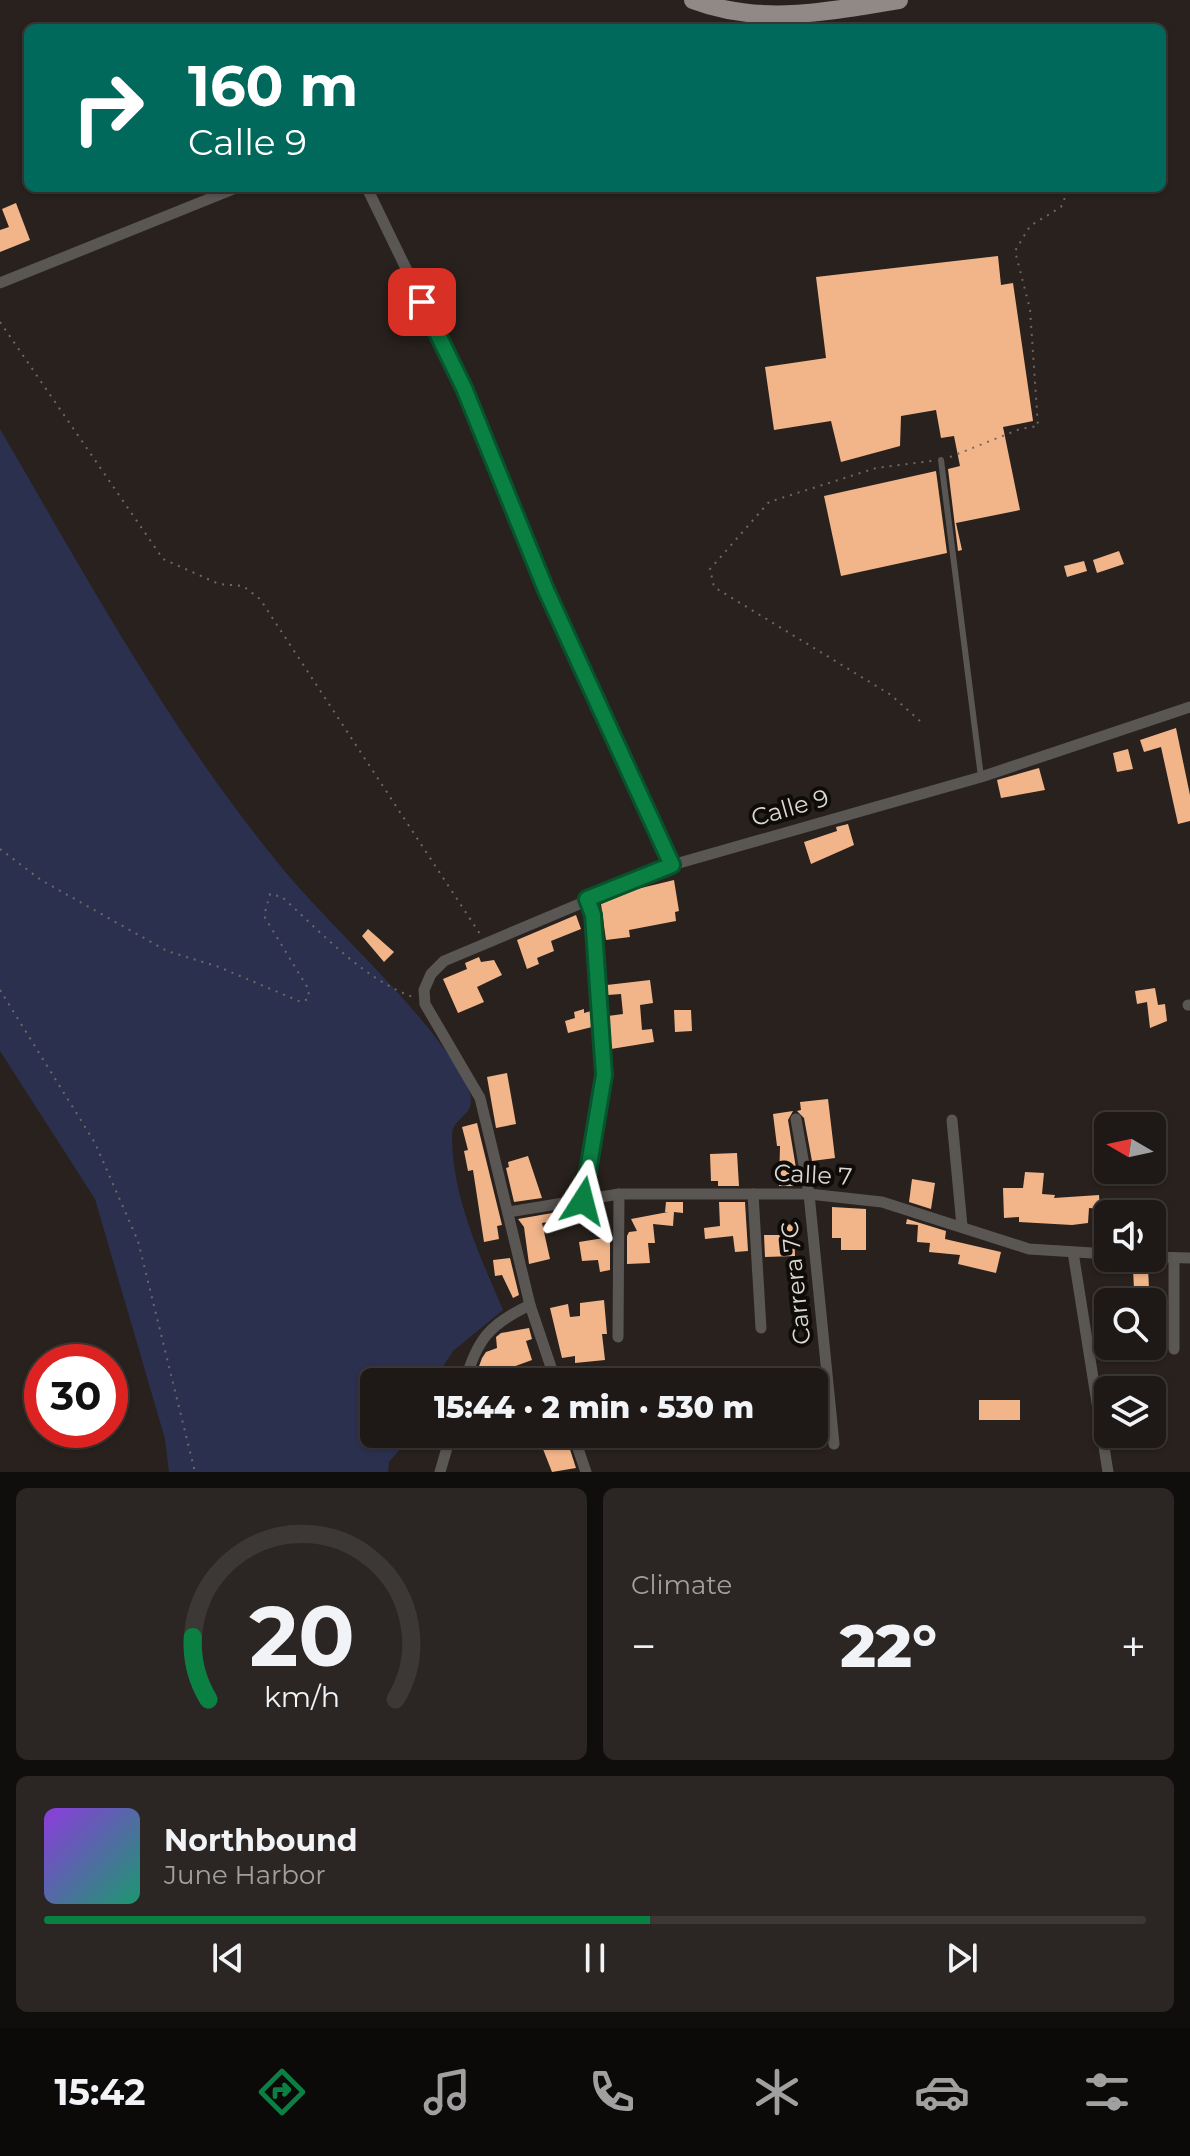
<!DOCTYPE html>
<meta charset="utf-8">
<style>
:root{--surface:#1e1916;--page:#2b2623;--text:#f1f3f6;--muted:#a1a0a1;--line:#3c3835;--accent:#0b8043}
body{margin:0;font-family:Montserrat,sans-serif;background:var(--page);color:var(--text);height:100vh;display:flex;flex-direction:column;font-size:30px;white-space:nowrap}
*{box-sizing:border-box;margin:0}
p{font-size:26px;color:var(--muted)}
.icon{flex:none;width:44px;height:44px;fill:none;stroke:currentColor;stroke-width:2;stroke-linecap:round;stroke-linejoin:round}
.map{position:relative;height:1472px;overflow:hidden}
.drawer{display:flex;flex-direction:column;gap:16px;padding:16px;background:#100e0c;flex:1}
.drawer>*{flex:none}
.hud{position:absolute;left:24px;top:24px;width:1142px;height:168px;border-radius:12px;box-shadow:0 2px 6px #0004,0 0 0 2px var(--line);background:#00695c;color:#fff;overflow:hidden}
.needle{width:52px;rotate:279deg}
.buttons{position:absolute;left:1094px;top:1112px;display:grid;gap:16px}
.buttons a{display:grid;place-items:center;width:72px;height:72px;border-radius:12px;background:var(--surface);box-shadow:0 2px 6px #0004,0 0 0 2px var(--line);font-size:40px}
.speed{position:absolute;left:24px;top:1344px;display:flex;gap:16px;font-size:40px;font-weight:700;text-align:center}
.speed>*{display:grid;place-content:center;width:104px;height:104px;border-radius:50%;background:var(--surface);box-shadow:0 2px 6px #0004,0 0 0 2px var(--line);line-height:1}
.speed .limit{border:12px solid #d22;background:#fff;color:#111}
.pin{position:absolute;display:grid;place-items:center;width:68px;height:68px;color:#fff;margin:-34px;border-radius:16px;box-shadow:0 4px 12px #0006}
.me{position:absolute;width:88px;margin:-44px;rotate:9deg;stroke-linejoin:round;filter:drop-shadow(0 0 6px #0008)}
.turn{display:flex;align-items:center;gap:28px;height:168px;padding:0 32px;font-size:36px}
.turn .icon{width:104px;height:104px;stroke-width:2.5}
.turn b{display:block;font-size:56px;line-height:68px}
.big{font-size:60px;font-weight:800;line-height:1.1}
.drawer .tile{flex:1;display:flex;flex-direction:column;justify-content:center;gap:12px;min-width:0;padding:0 28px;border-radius:12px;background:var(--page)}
.drawer .dial{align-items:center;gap:0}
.dial svg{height:208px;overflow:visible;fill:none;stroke:var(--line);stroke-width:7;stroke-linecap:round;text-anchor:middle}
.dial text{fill:var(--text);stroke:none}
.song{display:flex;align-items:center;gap:24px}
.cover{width:96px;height:96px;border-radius:12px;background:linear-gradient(135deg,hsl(270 70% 55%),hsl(160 70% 35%))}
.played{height:8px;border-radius:4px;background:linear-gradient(90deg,var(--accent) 55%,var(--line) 55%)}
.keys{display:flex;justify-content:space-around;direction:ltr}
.heat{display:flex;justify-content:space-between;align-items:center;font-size:44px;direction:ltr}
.drawer .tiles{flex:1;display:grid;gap:16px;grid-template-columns:1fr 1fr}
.tile:last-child{grid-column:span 2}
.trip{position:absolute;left:360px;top:1368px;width:468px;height:80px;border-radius:12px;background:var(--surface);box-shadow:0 2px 6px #0004,0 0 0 2px var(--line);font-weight:800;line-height:80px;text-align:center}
.tab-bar{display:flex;height:128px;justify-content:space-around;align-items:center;background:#0c0a09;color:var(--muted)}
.tab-bar .icon{width:56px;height:56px}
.tab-bar .on{color:var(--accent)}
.tab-bar b{font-size:36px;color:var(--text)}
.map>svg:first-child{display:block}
</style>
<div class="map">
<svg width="1190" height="1472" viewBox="0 0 1190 1472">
<rect width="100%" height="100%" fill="#28211d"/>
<path fill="#2b304f" d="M0,429C87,578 169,730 278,863C333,931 416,1000 461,1074C488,1119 452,1111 452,1136C452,1196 480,1256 503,1310L453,1351L433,1382H374V1434H413L389,1462L388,1472H169L165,1439L95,1199L0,1051Z"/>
<g fill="#f2b58a">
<path d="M16,203L30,240L0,252V230L9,227L2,209Z"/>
<path d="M998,256L1001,285L1013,283L1033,421L1003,427L1020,510L956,523L962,550L958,551L948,469L960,466L954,436L941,438L936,410L901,416L900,446L841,462L831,421L774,430L765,367L826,358L816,277Z"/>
<path d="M936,471L947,553L841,576L824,496Z"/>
<path d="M1119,551L1124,564L1097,573L1093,560Z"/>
<path d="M1084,561L1087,571L1067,577L1064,566Z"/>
<path d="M1176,728L1190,795V821L1178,824L1161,747L1144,752L1140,740Z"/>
<path d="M1128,749L1133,769L1117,772L1113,753Z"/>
<path d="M1039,768L1045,790L1001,798L997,780Z"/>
<path d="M848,824L854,845L811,864L804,842L837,831L836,827Z"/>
<path d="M674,880L679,911L675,912L676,921L629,930L630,937L606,940L601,904L637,889Z"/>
<path d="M576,915L581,929L551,941L554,951L537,958L539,964L527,969L517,940Z"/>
<path d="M368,929L394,952L384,962L362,936Z"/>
<path d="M479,957L481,962L494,960L502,975L477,987L484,1002L458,1013L443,979L467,969L465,963Z"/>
<path d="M650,980L653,1003L640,1005L642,1030L652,1029L654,1042L611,1049L608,1016L623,1014L621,994L608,995L607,985Z"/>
<path d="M1155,988L1158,1005L1165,1004L1167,1021L1150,1028L1147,1002L1137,1004L1135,991Z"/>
<path d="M584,1009V1013L591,1011L592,1027L568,1033L565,1021L575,1018L574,1012Z"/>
<path d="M674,1010H691L692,1031L675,1032Z"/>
<path d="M507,1073L516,1124L496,1128L487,1077Z"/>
<path d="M828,1099L835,1158L812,1161L804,1118L797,1111L801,1110L800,1102Z"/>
<path d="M793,1111L788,1120L799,1186H779L780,1146H777L773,1114Z"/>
<path d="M477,1123L502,1225L497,1226L499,1239L484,1242L473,1170L468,1171L464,1151L468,1150L462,1127Z"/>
<path d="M737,1153L739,1186H718V1181H711L710,1154Z"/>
<path d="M528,1156L542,1198L514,1202L506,1168L509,1167L508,1162Z"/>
<path d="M1025,1172L1044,1173L1042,1194L1055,1195L1054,1198L1099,1195L1100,1209L1089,1208L1088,1223L1072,1225L1019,1222V1217L1004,1218L1003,1188H1023Z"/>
<path d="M912,1179L935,1183L931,1209L909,1202Z"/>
<path d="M666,1202H683V1213L674,1212L673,1226L653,1224L655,1243H648L650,1263L627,1264V1236L629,1232L637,1231L631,1219L668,1212H665Z"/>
<path d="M719,1202H745L748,1251L735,1252L733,1236L705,1239L704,1228L720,1226Z"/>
<path d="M832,1207L866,1209V1250H841V1238H832Z"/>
<path d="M558,1212L559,1220L542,1223L550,1259L529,1264L524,1227L518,1219Z"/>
<path d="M907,1219L946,1231L945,1239L1001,1252L996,1273L958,1264L960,1255L929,1252L930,1243L917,1242L918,1225L906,1224Z"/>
<path d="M794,1224L795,1256L765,1257L764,1235H783L782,1225Z"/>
<path d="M610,1237V1270L600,1272L598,1260L582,1261L579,1242Z"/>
<path d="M510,1258L519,1295L513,1298L502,1275L495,1276L493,1260Z"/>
<path d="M1148,1267L1149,1289L1134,1290L1133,1268Z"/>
<path d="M604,1300L607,1334H602L605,1360L575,1363V1356L562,1358L550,1308L568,1304L570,1317L580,1316V1303Z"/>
<path d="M1108,1300V1318L1097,1320L1094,1303Z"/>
<path d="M529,1328L532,1339L526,1341L532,1360L480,1379L477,1372L482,1358L486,1352L497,1348L496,1337L501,1333Z"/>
<rect x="979" y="1400" width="41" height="20"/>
<path d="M560,1434H565L576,1468L552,1472L541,1444Z"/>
</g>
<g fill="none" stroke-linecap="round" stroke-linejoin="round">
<g stroke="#6e6865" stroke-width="2" stroke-dasharray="2 6" stroke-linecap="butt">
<path d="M905,189L919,193L937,188"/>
<path d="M0,322L163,559L219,584L243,586L260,599L480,934"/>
<path d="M950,457L1020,429L1038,426L1030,309L1015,251L1030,226L1061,207L1069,188"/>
<path d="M920,721L891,695L714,587L710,569L769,502L876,468L932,461"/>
<path d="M0,849L41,880L167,951L219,967L301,1002L308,999L309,990L264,916L270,894L282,897C321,932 363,979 413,997"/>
<path d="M0,990L95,1143L138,1241L195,1472"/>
</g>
<path stroke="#5a5654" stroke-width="6" d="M941,460L981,777"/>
<g stroke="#5a5654" stroke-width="11">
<path d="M367,188L464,388L546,590L672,865"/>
<path d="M0,283L236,188"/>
<path d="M1188,1005H1190"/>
<path d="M796,1119L809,1194L834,1444"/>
<path d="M952,1120L962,1226"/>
<path d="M753,1194L761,1328"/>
<path d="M583,1201L604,1075L593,915L587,899"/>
<path d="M508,1212L619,1194H809L882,1202L1029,1249L1108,1254"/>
<path d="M1073,1252L1108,1472"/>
<path d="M1152,1257L1190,1258"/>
<path d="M1174,1258V1349"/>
<path d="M618,1337L619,1194"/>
<path d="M465,1382C477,1339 490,1324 530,1305"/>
<path d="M556,1382L530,1305L480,1098L425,1004L424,990L431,974L444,961L672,865L981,777L1190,707"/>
<path d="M573,1434L586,1472"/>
<path d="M440,1472L451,1434"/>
</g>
<path stroke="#908985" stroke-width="18" d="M693,0C761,26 830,11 899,0"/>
</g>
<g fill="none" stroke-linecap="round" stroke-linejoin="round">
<defs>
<path id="route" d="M422,302L464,388L546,590L672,865L587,899L593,915L604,1075L583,1201"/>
</defs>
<use href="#route" stroke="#07532c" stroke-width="20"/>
<use href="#route" stroke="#0b8043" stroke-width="14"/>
</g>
<g text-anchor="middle" stroke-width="8" stroke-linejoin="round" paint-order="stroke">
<g font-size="24" fill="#dcd7d4" stroke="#0e0b09">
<text transform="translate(790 808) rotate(-16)" y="8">Calle 9</text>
<text transform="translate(813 1175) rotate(3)" y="8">Calle 7</text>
<text transform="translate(796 1283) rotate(-96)" y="8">Carrera 7C</text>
</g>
</g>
</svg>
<div class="buttons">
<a><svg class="needle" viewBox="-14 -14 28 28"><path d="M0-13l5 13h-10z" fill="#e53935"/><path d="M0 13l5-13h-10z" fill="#a1a0a1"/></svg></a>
<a><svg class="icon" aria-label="sound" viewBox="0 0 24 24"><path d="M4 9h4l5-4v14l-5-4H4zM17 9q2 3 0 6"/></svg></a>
<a><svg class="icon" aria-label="search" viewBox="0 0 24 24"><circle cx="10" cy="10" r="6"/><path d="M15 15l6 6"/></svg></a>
<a><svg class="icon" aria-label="layers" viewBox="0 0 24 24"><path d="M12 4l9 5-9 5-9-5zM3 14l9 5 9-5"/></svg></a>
</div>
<div class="speed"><div class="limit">30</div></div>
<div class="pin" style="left:422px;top:302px;background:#d93025"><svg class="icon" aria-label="arrive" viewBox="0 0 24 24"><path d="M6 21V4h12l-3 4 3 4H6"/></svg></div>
<svg class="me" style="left:583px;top:1201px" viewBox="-20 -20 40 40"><path d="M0-17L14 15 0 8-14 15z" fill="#0b8043" stroke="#fff" stroke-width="4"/></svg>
<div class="trip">15:44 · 2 min · 530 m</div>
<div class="hud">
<div class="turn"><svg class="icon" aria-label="right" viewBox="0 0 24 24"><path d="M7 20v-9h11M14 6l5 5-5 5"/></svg><div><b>160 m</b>Calle 9</div></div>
</div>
</div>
<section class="drawer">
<div class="tiles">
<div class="tile dial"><svg viewBox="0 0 100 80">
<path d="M14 69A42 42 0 1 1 86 69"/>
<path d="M14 69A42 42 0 0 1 8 45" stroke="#0b8043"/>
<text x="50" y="56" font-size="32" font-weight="700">20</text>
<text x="50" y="72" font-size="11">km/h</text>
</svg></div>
<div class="tile"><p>Climate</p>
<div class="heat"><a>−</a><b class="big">22°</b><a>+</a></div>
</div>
<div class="tile">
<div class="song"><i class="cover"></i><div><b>Northbound</b><p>June Harbor</p></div></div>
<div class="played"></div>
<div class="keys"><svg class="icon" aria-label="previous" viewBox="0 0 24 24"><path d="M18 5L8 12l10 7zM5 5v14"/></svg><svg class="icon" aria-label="pause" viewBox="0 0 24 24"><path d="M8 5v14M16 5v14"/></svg><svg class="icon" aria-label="next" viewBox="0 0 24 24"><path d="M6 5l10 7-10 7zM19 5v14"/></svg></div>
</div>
</div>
</section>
<nav class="tab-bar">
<b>15:42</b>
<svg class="icon on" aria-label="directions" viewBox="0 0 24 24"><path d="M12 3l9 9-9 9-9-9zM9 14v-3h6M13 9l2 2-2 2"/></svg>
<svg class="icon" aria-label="music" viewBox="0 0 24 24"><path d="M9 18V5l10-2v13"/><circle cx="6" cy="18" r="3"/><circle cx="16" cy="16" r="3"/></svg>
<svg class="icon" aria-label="phone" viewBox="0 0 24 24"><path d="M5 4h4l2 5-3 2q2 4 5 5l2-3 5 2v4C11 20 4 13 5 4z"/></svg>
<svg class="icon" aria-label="climate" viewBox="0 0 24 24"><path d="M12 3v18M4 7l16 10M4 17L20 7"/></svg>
<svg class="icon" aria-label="car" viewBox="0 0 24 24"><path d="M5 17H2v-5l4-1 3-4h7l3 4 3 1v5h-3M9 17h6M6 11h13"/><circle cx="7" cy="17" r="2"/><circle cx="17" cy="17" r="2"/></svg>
<svg class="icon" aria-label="filters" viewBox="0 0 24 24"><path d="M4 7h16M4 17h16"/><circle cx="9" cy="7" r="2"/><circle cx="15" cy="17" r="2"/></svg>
</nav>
